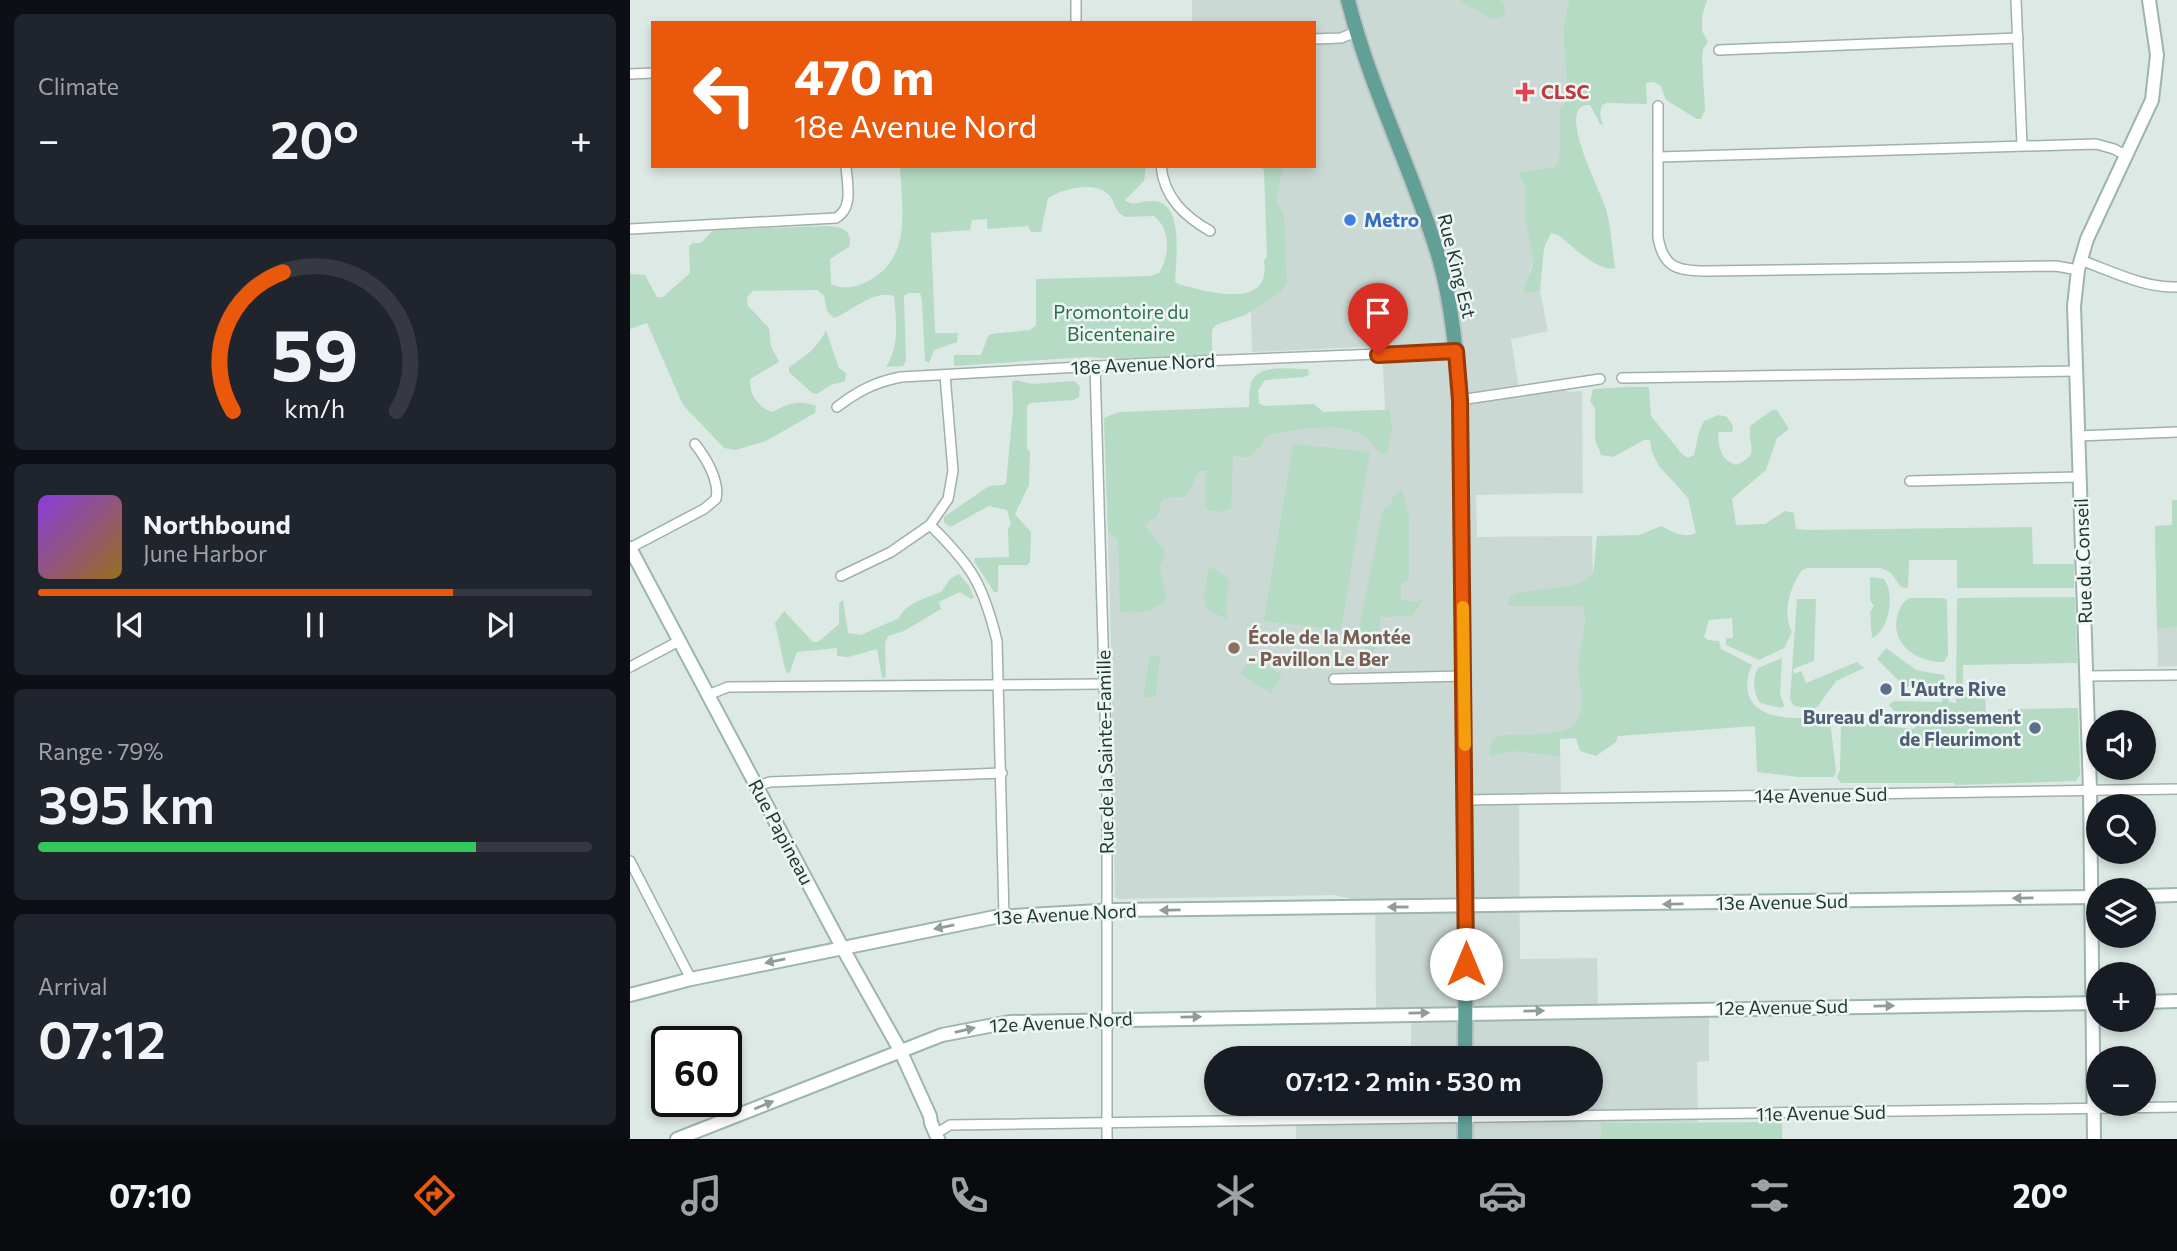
<!DOCTYPE html>
<meta charset="utf-8">
<style>
:root{--surface:#171b24;--page:#20242c;--text:#f1f3f6;--muted:#9ea1a6;--line:#363941;--accent:#ea580c}
body{margin:0;font-family:Commissioner,sans-serif;background:var(--page);color:var(--text);height:100vh;display:flex;flex-direction:column;font-size:26px;white-space:nowrap}
*{box-sizing:border-box;margin:0}
p{font-size:23px;color:var(--muted)}
.icon{flex:none;width:38px;height:38px;fill:none;stroke:currentColor;stroke-width:2;stroke-linecap:round;stroke-linejoin:round}
.map{position:relative;flex:1;overflow:hidden}
.details{display:flex;flex-direction:column;gap:14px;padding:14px;background:#0d0f14;width:630px}
.details>*{flex:none}
.guide{position:absolute;left:21px;top:21px;width:665px;height:147px;border-radius:0px;box-shadow:0 4px 10px #0003;background:#ea580c;color:#fff;overflow:hidden}
.controls{position:absolute;left:1456px;top:710px;display:grid;gap:14px}
.controls a{display:grid;place-items:center;width:70px;height:70px;border-radius:50%;background:var(--surface);box-shadow:0 4px 10px #0003;font-size:35px}
.speed{position:absolute;left:21px;top:1026px;display:flex;gap:14px;font-size:35px;font-weight:700;text-align:center}
.speed>*{display:grid;place-content:center;width:91px;height:91px;border-radius:50%;background:var(--surface);box-shadow:0 4px 10px #0003;line-height:1}
.speed .limit{border:4px solid #111;border-radius:10px;background:#fff;color:#111}
.pin{position:absolute;display:grid;place-items:center;width:60px;height:60px;color:#fff;margin:-72px -30px;border-radius:50% 50% 50% 0;rotate:-45deg;box-shadow:0 0 7px #0007}
.pin .icon{rotate:45deg}
.me{position:absolute;width:77px;margin:-38px;rotate:0deg;stroke-linejoin:round;filter:drop-shadow(0 0 5px #0008)}
.turn{display:flex;align-items:center;gap:24px;height:147px;padding:0 28px;font-size:32px}
.turn .icon{width:91px;height:91px;stroke-width:2.5}
.turn b{display:block;font-size:49px;line-height:60px}
.big{font-size:52px;font-weight:600;line-height:1.1}
.details .widget{flex:1;display:flex;flex-direction:column;justify-content:center;gap:10px;min-width:0;padding:0 24px;border-radius:10px;background:var(--page)}
.details .dial{align-items:center;gap:0}
.dial svg{height:182px;overflow:visible;fill:none;stroke:var(--line);stroke-width:7;stroke-linecap:round;text-anchor:middle}
.dial text{fill:var(--text);stroke:none}
.song{display:flex;align-items:center;gap:21px}
.cover{width:84px;height:84px;border-radius:10px;background:linear-gradient(135deg,hsl(270 70% 55%),hsl(40 70% 35%))}
.played{height:7px;border-radius:4px;background:linear-gradient(90deg,var(--accent) 75%,var(--line) 75%)}
.keys{display:flex;justify-content:space-around;direction:ltr}
.heat{display:flex;justify-content:space-between;align-items:center;font-size:38px;direction:ltr}
.charge{height:10px;border-radius:5px;background:linear-gradient(90deg,#34c759 79%,var(--line) 0)}
.trip{position:absolute;left:574px;top:1046px;width:399px;height:70px;border-radius:35px;background:var(--surface);box-shadow:0 4px 10px #0003;font-weight:600;line-height:70px;text-align:center}
.tab-bar{display:flex;height:112px;justify-content:space-around;align-items:center;background:#090b0e;color:var(--muted)}
.tab-bar .icon{width:49px;height:49px}
.tab-bar .on{color:var(--accent)}
.tab-bar b{font-size:32px;color:var(--text)}
main{display:flex;flex:1;min-height:0}
.map>svg:first-child{display:block}
</style>
<main>
<section class="details">
<div class="widget"><p>Climate</p>
<div class="heat"><a>−</a><b class="big">20°</b><a>+</a></div>
</div>
<div class="widget dial"><svg viewBox="0 0 100 80">
<path d="M14 69A42 42 0 1 1 86 69"/>
<path d="M14 69A42 42 0 0 1 36 8" stroke="#ea580c"/>
<text x="50" y="56" font-size="32" font-weight="700">59</text>
<text x="50" y="72" font-size="11">km/h</text>
</svg></div>
<div class="widget">
<div class="song"><i class="cover"></i><div><b>Northbound</b><p>June Harbor</p></div></div>
<div class="played"></div>
<div class="keys"><svg class="icon" aria-label="previous" viewBox="0 0 24 24"><path d="M18 5L8 12l10 7zM5 5v14"/></svg><svg class="icon" aria-label="pause" viewBox="0 0 24 24"><path d="M8 5v14M16 5v14"/></svg><svg class="icon" aria-label="next" viewBox="0 0 24 24"><path d="M6 5l10 7-10 7zM19 5v14"/></svg></div>
</div>
<div class="widget"><p>Range · 79%</p><b class="big">395 km</b><div class="charge"></div></div>
<div class="widget"><p>Arrival</p><b class="big">07:12</b></div>
</section>
<div class="map">
<svg width="1547" height="1139" viewBox="0 0 1547 1139">
<rect width="100%" height="100%" fill="#dde9e5"/>
<g fill="#cbd9d4">
<path d="M562,0H939L933,29L937,89L940,98L930,107L929,161L926,167L888,172L896,188L898,199L896,225L904,262L900,269L895,294L910,291L918,331L881,339L890,396L934,390L940,392L952,391L953,493L846,495L847,537L962,536L967,737L930,739L931,799L889,800L890,959L967,958L968,1009L1079,1008V1061L1067,1062L1068,1122L971,1123V1139H666V1121L781,1118V1104H961V1059H781V1013L746,1014L745,899H722L704,895L488,899L485,897L480,599L474,418L755,410L752,346L622,352L621,310L644,297L641,166H684V23H562Z"/>
<path d="M1525,526H1547V666L1528,667Z"/>
</g>
<g fill="#b5dbc4">
<path d="M829,0H870L873,2L876,11L872,17L862,19Z"/>
<path d="M939,0H1077L1072,16V31L1078,42L1073,49L1072,57L1075,110L1071,119H1067L1036,100L1031,86L1024,82L1016,83L1017,104L977,103L972,105L970,114L973,125L970,124L960,105C923,102 971,192 976,209C981,227 982,249 985,268C969,273 941,245 928,235L921,233L914,248L910,291L895,294L893,289L904,262L896,225V188L888,172L925,167L929,161L930,107L940,98L937,89L933,29Z"/>
<path d="M270,166H516L514,181L495,200C502,207 511,201 521,201C555,199 546,260 545,281L548,284C575,291 642,312 634,261L637,257L634,170L630,166H653L646,201L654,215L657,282L650,293L636,302L615,315L586,325L582,330V355L489,359L456,357L324,366V355H351L358,336L361,334L400,330L406,325V279L520,276L529,273C540,256 541,229 524,216L495,217C483,210 486,203 479,195C465,180 433,189 418,198L411,232H401L398,226L357,229V219L342,220L340,230L301,233L305,333H328L327,342L304,350L299,363L295,361L292,300L290,293H279L274,296L276,361L273,366L256,367C270,345 266,320 264,296C244,289 222,311 204,318L197,311L194,296L187,290L123,291L117,297L118,306L139,328L141,346L149,362L120,379C119,394 128,407 142,412C157,404 168,399 186,406L185,413L136,441L106,450L94,448L53,405L17,323L0,329V274L15,275L27,297H33L60,273L59,246L63,243H71L83,230L196,226C210,227 224,229 219,247L200,259L201,284C210,289 222,288 232,284C283,263 272,211 270,166Z"/>
<path d="M196,330L209,368L216,373L215,381L201,385L187,394L182,393L159,372V367C174,357 189,347 196,330Z"/>
<path d="M678,369L679,375L674,377L635,380L628,390L629,403L634,406L684,404L693,412L759,410L762,428L757,453H751C745,448 741,441 735,437C713,419 662,430 636,436L631,446L618,457L603,456L601,508L589,512L576,509V471H569L556,496L533,499L527,517L520,520L515,526L535,551L530,568L536,599C526,612 506,614 490,612L488,540L478,531L474,418L489,412L619,407C620,399 618,387 623,379C633,364 662,369 678,369Z"/>
<path d="M386,380L402,384L444,381L450,386L449,397L444,400L400,403L397,406V449L400,451L399,485L385,514L401,532L400,562L397,565H368V592H364L344,561L345,558L379,557L378,528L381,525L377,510L359,506L320,527L314,522V517L359,486L373,485L376,483L383,410L382,382Z"/>
<path d="M996,387H1019L1021,416L1052,454L1058,458L1064,455L1069,432L1074,421L1089,415L1097,417L1103,426L1102,432H1088C1089,448 1090,459 1106,465C1131,454 1118,448 1120,426L1142,410H1147L1159,429L1147,438L1136,470L1102,499L1106,525L1135,524L1155,511L1164,513L1166,529L1178,530L1402,527L1403,564H1444V588H1327V560H1279L1278,588L1271,587L1260,572L1251,568H1177L1172,570C1160,587 1152,612 1162,632L1154,648L1129,660L1096,645V638H1103L1102,618L1079,620L1074,637L1078,640L1089,641L1091,649L1122,665C1118,673 1116,684 1118,692C1125,724 1171,717 1196,718L1200,721L1206,771L1204,777H1168L1127,772L1125,726L988,736L986,742L966,756L950,751L946,738L930,739V756L882,751L861,756L859,753C860,747 861,742 865,738C875,732 918,737 936,730C942,727 948,721 950,714C955,701 947,675 949,660C950,644 960,620 952,606H878L880,596C906,584 940,595 963,574L967,536L1009,535L1031,526C1041,531 1054,539 1066,533L1058,498L1029,466L1022,452L1020,440H1014L983,457L971,455L965,439V408L960,401L963,389Z"/>
<path d="M663,444L740,452L711,630L634,621Z"/>
<path d="M772,489L779,516V573L778,580L771,584V600L783,602L793,600L782,616L750,617V643L741,654L736,652L730,624L753,509L760,506L763,497Z"/>
<path d="M1542,500H1547V627L1527,628L1525,526L1542,525Z"/>
<path d="M582,567L598,579L596,619L577,609L574,599L578,570Z"/>
<path d="M329,574L339,586L344,598L341,599L330,592L309,602L311,609L274,631L258,636L255,643L256,677L252,678L247,649L218,657L207,656V648L167,652L160,672L156,673L145,623L154,611L183,642H188L209,624V603L213,600L218,633L231,635L269,618C277,602 297,598 311,592L321,578Z"/>
<path d="M1240,577L1254,579C1265,594 1260,630 1242,638L1240,612L1244,606L1240,600Z"/>
<path d="M1445,597L1447,663L1333,665V689H1355L1356,717H1373V713H1378V709L1448,708L1450,775L1446,781L1325,785L1324,783H1211L1207,777L1210,770L1211,722L1283,729L1288,725L1290,718L1267,715L1259,705L1264,701L1312,702V688L1288,689L1287,686H1278L1277,689L1247,659L1256,648L1286,670L1314,675L1319,702L1326,703L1327,598Z"/>
<path d="M1279,598H1312L1317,600L1318,655L1314,662C1288,663 1261,645 1267,617C1269,609 1272,603 1279,598Z"/>
<path d="M1167,599H1186L1184,661L1163,669L1164,674L1171,671L1176,683L1227,662L1234,668L1206,681L1188,706L1184,709L1164,706L1160,699Z"/>
<path d="M520,655L530,656L525,697L513,698Z"/>
<path d="M622,657L652,675L641,693L611,674Z"/>
<path d="M1152,658L1150,693L1154,706L1151,708L1130,703C1123,693 1122,679 1128,668Z"/>
<path d="M1152,1122V1139H971V1123Z"/>
</g>
<g fill="none" stroke-linecap="round" stroke-linejoin="round">
<defs>
<g id="street">
<path d="M446,0V23"/>
<path d="M1386,0L1392,145"/>
<path d="M684,39L711,38L726,32"/>
<path d="M1089,50L1388,38"/>
<path d="M0,74L23,73"/>
<path d="M1028,106V237C1033,268 1048,271 1076,271L1426,266L1448,270"/>
<path d="M1028,157L1466,144L1484,149L1497,156"/>
<path d="M531,166C534,197 554,216 580,231"/>
<path d="M0,229L206,218C224,208 217,184 216,166"/>
<path d="M1450,260C1482,271 1513,288 1547,287"/>
<path d="M465,366L477,779V1139"/>
<path d="M992,378L1445,371"/>
<path d="M830,400L970,379"/>
<path d="M207,407C228,391 245,382 271,377L523,363L826,351"/>
<path d="M1448,436L1547,432"/>
<path d="M1280,481L1449,477"/>
<path d="M300,525C342,566 353,584 367,641L374,916"/>
<path d="M0,548L74,509L86,499C90,481 76,458 65,444"/>
<path d="M211,576L261,552L300,525L318,499L323,471L315,375"/>
<path d="M0,667L49,641"/>
<path d="M1457,676L1547,675"/>
<path d="M704,679L834,676"/>
<path d="M78,695L98,687L475,684"/>
<path d="M127,786L140,782L372,773"/>
<path d="M835,800L1547,789"/>
<path d="M0,861L61,979"/>
<path d="M312,1130L320,1125L1547,1107"/>
</g>
<g id="secondary">
<path d="M0,548L212,947L270,1050L300,1116L301,1123L308,1139"/>
<path d="M1514,896L1547,895"/>
<path d="M0,995L61,979L365,917L486,910L1468,897"/>
<path d="M1514,1002L1547,1001"/>
<path d="M47,1139L312,1035L380,1022L1468,1003"/>
<path d="M1464,1139L1460,790L1444,306L1448,270L1457,239L1522,100L1527,55L1519,0"/>
</g>
<g id="primary">
<path d="M718,0C740,89 783,170 809,258C822,304 826,352 830,400L836,907L835,1059"/>
<path d="M835,1139V1104"/>
</g>
</defs>
<use href="#street" stroke="#a0b0ac" stroke-width="12"/>
<use href="#secondary" stroke="#9cb5af" stroke-width="16"/>
<use href="#primary" stroke="#bcc3c2" stroke-width="18"/>
<use href="#street" stroke="#fff" stroke-width="9"/>
<use href="#secondary" stroke="#fff" stroke-width="12"/>
<use href="#primary" stroke="#619f97" stroke-width="14"/>
</g>
<defs><path id="oneway-solid" d="M-6-.8H1V-3.2L6.5 0L1 3.2V.8H-6Z" transform="scale(1.75)"/></defs>
<g fill="#8f9c9a">
<use href="#oneway-solid" transform="translate(1393 898) rotate(179)"/>
<use href="#oneway-solid" transform="translate(1043 904) rotate(179)"/>
<use href="#oneway-solid" transform="translate(768 907) rotate(180)"/>
<use href="#oneway-solid" transform="translate(540 910) rotate(179)"/>
<use href="#oneway-solid" transform="translate(314 927) rotate(169)"/>
<use href="#oneway-solid" transform="translate(145 961) rotate(168)"/>
<use href="#oneway-solid" transform="translate(1254 1006) rotate(-1)"/>
<use href="#oneway-solid" transform="translate(904 1011) rotate(-1)"/>
<use href="#oneway-solid" transform="translate(789 1013) rotate(-1)"/>
<use href="#oneway-solid" transform="translate(561 1017) rotate(-1)"/>
<use href="#oneway-solid" transform="translate(335 1030) rotate(-13)"/>
<use href="#oneway-solid" transform="translate(134 1105) rotate(-22)"/>
</g>
<g fill="none" stroke-linecap="round" stroke-linejoin="round">
<defs>
<path id="route" d="M748,355L826,351L830,400L836,964"/>
</defs>
<use href="#route" stroke="#983908" stroke-width="18"/>
<use href="#route" stroke="#ea580c" stroke-width="12"/>
<path stroke="#f59e0b" stroke-width="12" d="M833,607L835,745"/>
</g>
<path fill="#e0444e" stroke="#edf6f3" stroke-width="2.5" d="M891.5 81.5h7v7h7v7h-7v7h-7v-7h-7v-7h7z"/>
<circle fill="#3f7fe0" stroke="#edf6f3" stroke-width="2.5" cx="720" cy="220" r="7"/>
<circle fill="#8d6e63" stroke="#edf6f3" stroke-width="2.5" cx="604" cy="648" r="7"/>
<g fill="#5c6f8a" stroke="#edf6f3" stroke-width="2.5">
<circle cx="1256" cy="689" r="7"/>
<circle cx="1405" cy="728" r="7"/>
</g>
<g text-anchor="middle" stroke-width="5" stroke-linejoin="round" paint-order="stroke">
<g font-size="19" font-weight="bold" fill="#be3a42" stroke="#edf6f3" text-anchor="start">
<text x="911" y="99">CLSC</text>
</g>
<g font-size="19" font-weight="bold" fill="#366cbe" stroke="#edf6f3" text-anchor="start">
<text x="734" y="227">Metro</text>
</g>
<g font-size="19" fill="#1f3834" stroke="#edf6f3">
<text transform="translate(827 266) rotate(76)" y="7">Rue King Est</text>
<text transform="translate(513 364) rotate(-3)" y="7">18e Avenue Nord</text>
<text transform="translate(1453 561) rotate(-92)" y="7">Rue du Conseil</text>
<text transform="translate(475 752) rotate(-91)" y="7">Rue de la Sainte-Famille</text>
<text transform="translate(1191 795) rotate(-1)" y="7">14e Avenue Sud</text>
<text transform="translate(151 832) rotate(62)" y="7">Rue Papineau</text>
<text transform="translate(1152 902) rotate(-1)" y="7">13e Avenue Sud</text>
<text transform="translate(435 914) rotate(-3)" y="7">13e Avenue Nord</text>
<text transform="translate(1152 1007) rotate(-1)" y="7">12e Avenue Sud</text>
<text transform="translate(431 1022) rotate(-3)" y="7">12e Avenue Nord</text>
<text transform="translate(1191 1113) rotate(-1)" y="7">11e Avenue Sud</text>
</g>
<g font-size="19" fill="#2a6e4d" stroke="#edf6f3">
<text x="491" y="319">Promontoire du<tspan x="491" dy="22">Bicentenaire</tspan></text>
</g>
<g font-size="19" font-weight="bold" fill="#785e54" stroke="#edf6f3" text-anchor="start">
<text x="618" y="644">École de la Montée<tspan x="618" dy="22">- Pavillon Le Ber</tspan></text>
</g>
<g font-size="19" font-weight="bold" fill="#4e5e75" stroke="#edf6f3" text-anchor="start">
<text x="1270" y="696">L'Autre Rive</text>
<text x="1391" y="724" text-anchor="end">Bureau d'arrondissement<tspan x="1391" dy="22">de Fleurimont</tspan></text>
</g>
</g>
</svg>
<div class="controls">
<a><svg class="icon" aria-label="sound" viewBox="0 0 24 24"><path d="M4 9h4l5-4v14l-5-4H4zM17 9q2 3 0 6"/></svg></a>
<a><svg class="icon" aria-label="search" viewBox="0 0 24 24"><circle cx="10" cy="10" r="6"/><path d="M15 15l6 6"/></svg></a>
<a><svg class="icon" aria-label="layers" viewBox="0 0 24 24"><path d="M12 4l9 5-9 5-9-5zM3 14l9 5 9-5"/></svg></a>
<a>+</a>
<a>−</a>
</div>
<div class="speed"><div class="limit">60</div></div>
<div class="pin" style="left:748px;top:355px;background:#d93025"><svg class="icon" aria-label="arrive" viewBox="0 0 24 24"><path d="M6 21V4h12l-3 4 3 4H6"/></svg></div>
<svg class="me" style="left:836px;top:964px" viewBox="-20 -20 40 40"><circle r="19" fill="#fff"/><path d="M0-13L10 11 0 6-10 11z" fill="#ea580c"/></svg>
<div class="trip">07:12 · 2 min · 530 m</div>
<div class="guide">
<div class="turn"><svg class="icon" aria-label="left" viewBox="0 0 24 24"><path d="M17 20v-9H6M10 6l-5 5 5 5"/></svg><div><b>470 m</b>18e Avenue Nord</div></div>
</div>
</div>
</main>
<nav class="tab-bar">
<b>07:10</b>
<svg class="icon on" aria-label="directions" viewBox="0 0 24 24"><path d="M12 3l9 9-9 9-9-9zM9 14v-3h6M13 9l2 2-2 2"/></svg>
<svg class="icon" aria-label="music" viewBox="0 0 24 24"><path d="M9 18V5l10-2v13"/><circle cx="6" cy="18" r="3"/><circle cx="16" cy="16" r="3"/></svg>
<svg class="icon" aria-label="phone" viewBox="0 0 24 24"><path d="M5 4h4l2 5-3 2q2 4 5 5l2-3 5 2v4C11 20 4 13 5 4z"/></svg>
<svg class="icon" aria-label="climate" viewBox="0 0 24 24"><path d="M12 3v18M4 7l16 10M4 17L20 7"/></svg>
<svg class="icon" aria-label="car" viewBox="0 0 24 24"><path d="M5 17H2v-5l4-1 3-4h7l3 4 3 1v5h-3M9 17h6M6 11h13"/><circle cx="7" cy="17" r="2"/><circle cx="17" cy="17" r="2"/></svg>
<svg class="icon" aria-label="filters" viewBox="0 0 24 24"><path d="M4 7h16M4 17h16"/><circle cx="9" cy="7" r="2"/><circle cx="15" cy="17" r="2"/></svg>
<b>20°</b>
</nav>
